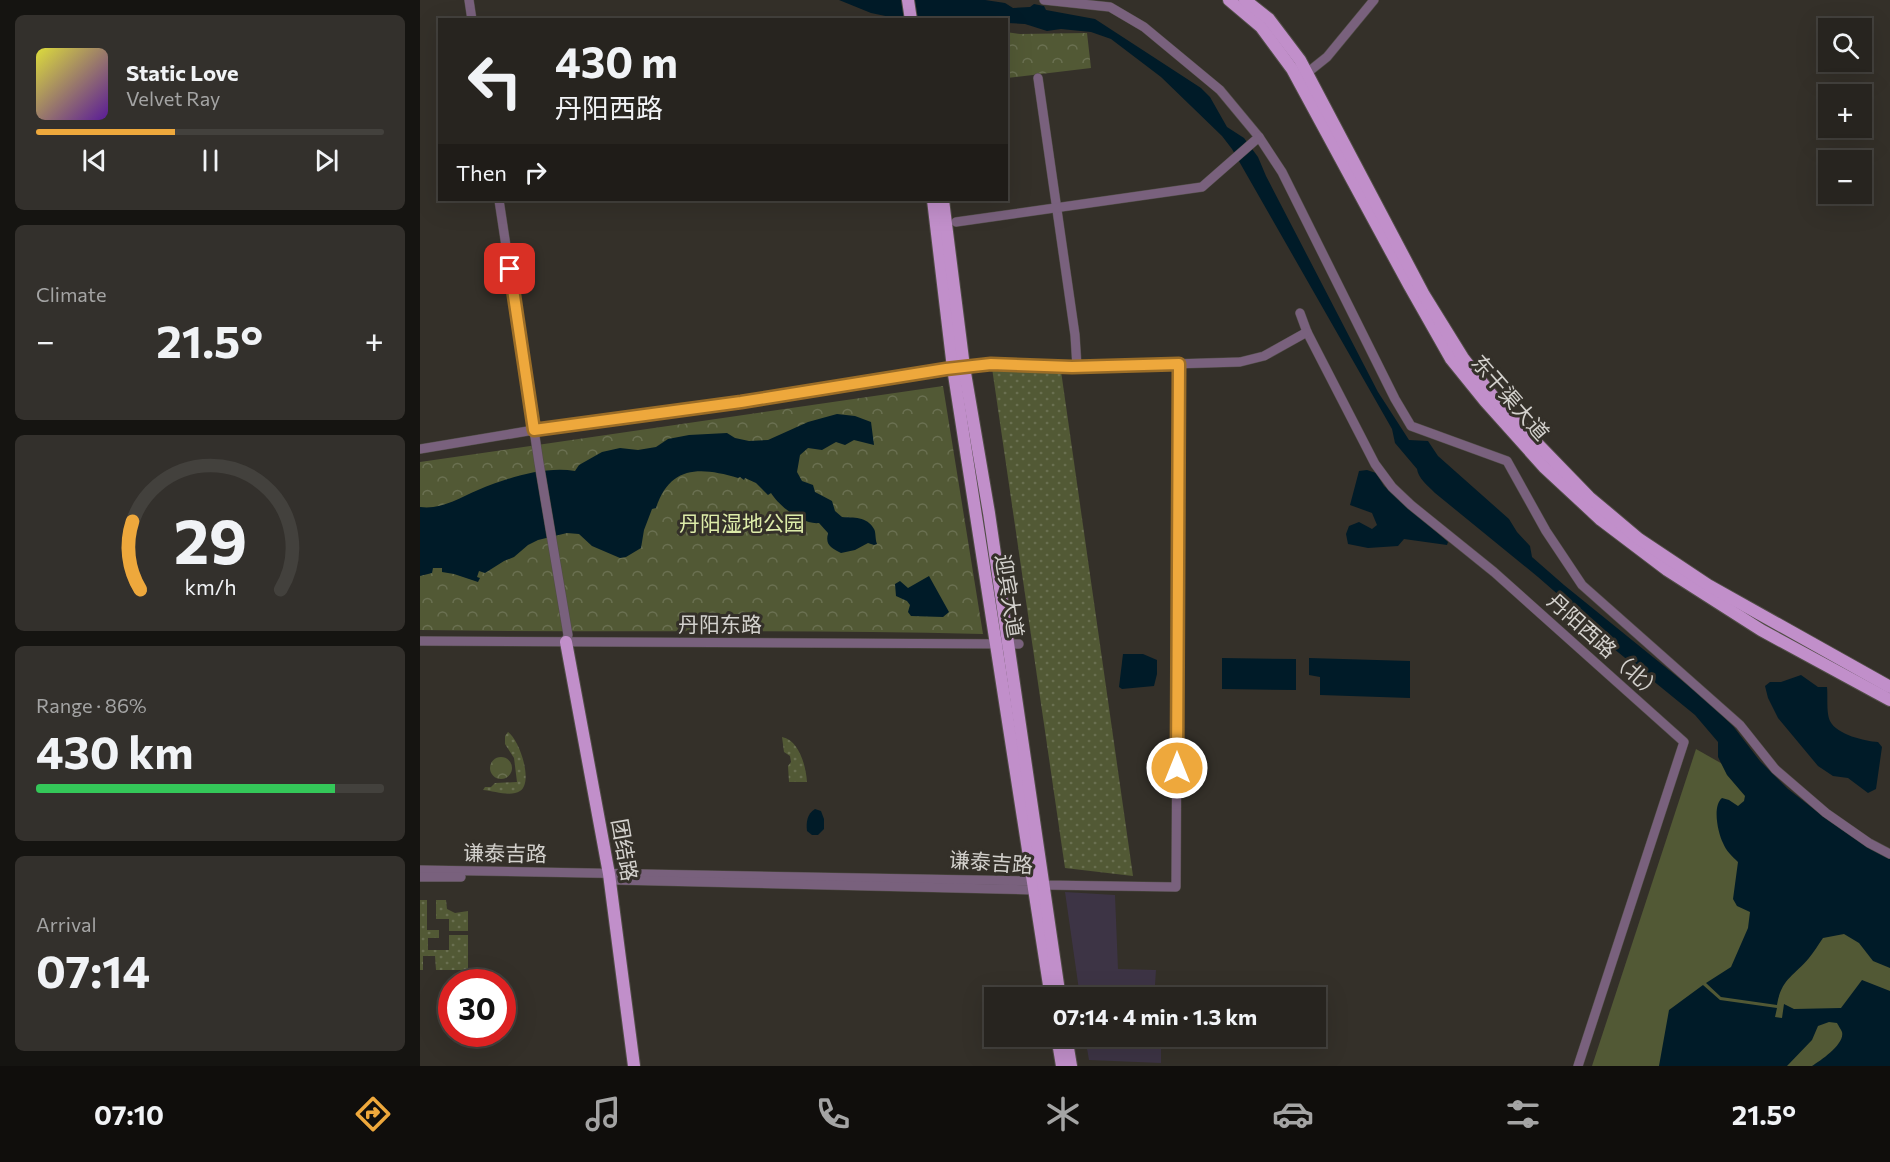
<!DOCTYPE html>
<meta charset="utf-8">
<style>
:root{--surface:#27241f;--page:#33302c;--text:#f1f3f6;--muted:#a4a4a4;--line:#43413d;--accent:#eea83c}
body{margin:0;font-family:Commissioner,"Noto Sans SC",sans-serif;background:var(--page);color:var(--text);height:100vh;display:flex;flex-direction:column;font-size:22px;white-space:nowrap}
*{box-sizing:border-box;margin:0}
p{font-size:20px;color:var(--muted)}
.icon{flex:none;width:33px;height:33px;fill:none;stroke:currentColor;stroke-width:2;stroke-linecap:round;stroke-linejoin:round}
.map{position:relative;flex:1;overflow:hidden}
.sheet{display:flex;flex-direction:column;gap:15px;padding:15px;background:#151411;width:420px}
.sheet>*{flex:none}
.guide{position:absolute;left:18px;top:18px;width:570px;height:183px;border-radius:0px;box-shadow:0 6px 24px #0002,0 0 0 2px var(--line);background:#27241f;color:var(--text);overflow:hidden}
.fabs{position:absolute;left:1398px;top:18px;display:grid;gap:12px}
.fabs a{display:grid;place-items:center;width:54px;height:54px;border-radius:0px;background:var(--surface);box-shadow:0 6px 24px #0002,0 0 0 2px var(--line);font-size:30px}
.speed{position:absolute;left:18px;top:969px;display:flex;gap:12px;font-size:30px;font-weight:700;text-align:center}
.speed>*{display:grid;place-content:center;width:78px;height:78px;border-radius:50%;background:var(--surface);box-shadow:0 6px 24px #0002,0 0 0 2px var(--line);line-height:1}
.speed .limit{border:9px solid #d22;background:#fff;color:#111}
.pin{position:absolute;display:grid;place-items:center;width:51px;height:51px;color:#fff;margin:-26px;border-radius:12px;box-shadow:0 3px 9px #0006}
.me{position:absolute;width:66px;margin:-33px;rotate:0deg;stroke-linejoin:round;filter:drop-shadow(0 0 4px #0008)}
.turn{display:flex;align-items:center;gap:21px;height:126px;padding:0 18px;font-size:27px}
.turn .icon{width:78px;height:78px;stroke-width:2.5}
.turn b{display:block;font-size:42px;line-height:51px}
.then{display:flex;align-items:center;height:57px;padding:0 18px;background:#0003;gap:12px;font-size:22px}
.big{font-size:45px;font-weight:700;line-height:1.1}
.sheet .tile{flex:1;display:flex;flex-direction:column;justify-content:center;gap:9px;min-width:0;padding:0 21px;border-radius:9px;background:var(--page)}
.sheet .dial{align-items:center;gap:0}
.dial svg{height:156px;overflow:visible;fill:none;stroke:var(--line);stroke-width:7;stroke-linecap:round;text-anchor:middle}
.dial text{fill:var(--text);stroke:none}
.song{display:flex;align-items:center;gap:18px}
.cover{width:72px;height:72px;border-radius:9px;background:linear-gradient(135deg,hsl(60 70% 55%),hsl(270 70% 35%))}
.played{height:6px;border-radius:3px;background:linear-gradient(90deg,var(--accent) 40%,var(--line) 40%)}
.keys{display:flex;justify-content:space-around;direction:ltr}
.heat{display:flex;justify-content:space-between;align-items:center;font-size:33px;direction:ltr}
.charge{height:9px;border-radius:4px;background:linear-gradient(90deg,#34c759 86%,var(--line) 0)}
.trip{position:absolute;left:564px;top:987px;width:342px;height:60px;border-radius:0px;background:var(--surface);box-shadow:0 6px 24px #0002,0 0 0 2px var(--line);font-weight:700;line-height:60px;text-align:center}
.tab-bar{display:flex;height:96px;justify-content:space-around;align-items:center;background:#100e0c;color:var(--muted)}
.tab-bar .icon{width:42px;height:42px}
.tab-bar .current{color:var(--accent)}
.tab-bar b{font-size:27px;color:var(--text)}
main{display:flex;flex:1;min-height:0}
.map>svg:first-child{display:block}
</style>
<main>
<section class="sheet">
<div class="tile">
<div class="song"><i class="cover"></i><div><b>Static Love</b><p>Velvet Ray</p></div></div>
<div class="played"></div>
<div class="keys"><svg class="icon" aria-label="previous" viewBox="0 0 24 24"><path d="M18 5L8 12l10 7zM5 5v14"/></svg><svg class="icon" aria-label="pause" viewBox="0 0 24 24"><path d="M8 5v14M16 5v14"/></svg><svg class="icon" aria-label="next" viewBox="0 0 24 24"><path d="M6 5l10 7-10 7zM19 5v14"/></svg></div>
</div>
<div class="tile"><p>Climate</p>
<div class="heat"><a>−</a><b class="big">21.5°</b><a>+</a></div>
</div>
<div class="tile dial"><svg viewBox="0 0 100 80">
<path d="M14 69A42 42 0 1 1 86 69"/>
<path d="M14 69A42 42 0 0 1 10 34" stroke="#eea83c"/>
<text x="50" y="56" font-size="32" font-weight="700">29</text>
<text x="50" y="72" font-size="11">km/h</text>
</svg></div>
<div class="tile"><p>Range · 86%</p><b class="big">430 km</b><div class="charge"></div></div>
<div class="tile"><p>Arrival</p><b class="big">07:14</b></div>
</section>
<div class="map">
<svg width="1470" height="1066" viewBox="0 0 1470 1066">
<defs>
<pattern id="grass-dots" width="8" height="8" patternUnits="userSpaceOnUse" patternTransform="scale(1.5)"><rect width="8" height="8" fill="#525935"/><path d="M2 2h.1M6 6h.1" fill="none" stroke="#6a7051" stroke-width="1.8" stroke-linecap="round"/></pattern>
<pattern id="forest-crowns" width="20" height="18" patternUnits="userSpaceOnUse" patternTransform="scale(1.5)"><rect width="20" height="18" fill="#525935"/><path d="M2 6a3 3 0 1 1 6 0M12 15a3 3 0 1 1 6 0" fill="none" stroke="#6a7051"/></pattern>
</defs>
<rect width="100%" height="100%" fill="#343029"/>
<g fill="#3d3445">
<path d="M645,892L695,895L698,969L736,970L735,985H742V997H660Z"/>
<path d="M665,1037H741V1063L669,1060Z"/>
</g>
<g fill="url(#grass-dots)">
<path d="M572,368L641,371L713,876L645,868Z"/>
<path d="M88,732C99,739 114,782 100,791C91,797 74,791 63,790L65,787H71L75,783L97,782L94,758L85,744V736Z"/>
<path d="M362,737C379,740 386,766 387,782H369L368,766L371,762L370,756L364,752Z"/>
<path d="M0,900H7V930H19V938H8V950H29V935H48V970H16L15,956H3V970H0Z"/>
<path d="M16,900H26L27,909L35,913L48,911V931H29V919H16Z"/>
</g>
<g fill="url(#forest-crowns)">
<path d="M586,32L600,34L667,33L671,68L587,78Z"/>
<path d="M523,386L563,634C375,629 188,633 0,630V462Z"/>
<circle cx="81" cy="768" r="11"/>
</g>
<path fill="#525935" d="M1276,749L1470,859V1066H1172Z"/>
<g fill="#001b28">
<path d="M419,0H565L585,3L593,8L610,7L614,4L624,6L626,10L675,19L781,88L790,97L807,127L824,138L838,157L846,176L958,392L989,440L1008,441L1018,456L1089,519L1097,532L1110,546L1112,557L1144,585L1286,700L1313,726L1340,761L1368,789L1408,820L1470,858V968L1453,961L1439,943L1424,934L1403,938C1398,945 1394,952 1389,958C1374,976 1361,979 1357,1005L1301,997L1286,983L1311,967L1328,928L1330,912L1317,906L1313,899L1318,862C1312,856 1306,851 1303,843C1298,833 1292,806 1302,798L1309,800L1318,806L1324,801L1325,796L1307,775L1298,757V742L1275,715L1188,644L1185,638L1173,625L1118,577L1015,493C1008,486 998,478 997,469L975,443L972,429L812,149L802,136L741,77L691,39L671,32L641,29L627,31L605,24L587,23L586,20L480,19L451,13Z"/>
<path d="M417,414L435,416L451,422L454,445L434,440L425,445L416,442L402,450L388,448L380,455L377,472L382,481L393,485L395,492L412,501L415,511L422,517C433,518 447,516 454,529C456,532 455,539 457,544L454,545L448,543L435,550L421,553C411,548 405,545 408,533L399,523C383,525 359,506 351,493L348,495L336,483L325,478L324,480L320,477L318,478C281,467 250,465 236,508L232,509L224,530L221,548L206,557L200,558L172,546L159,534L147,533L118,540L108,545L94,557L84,561L65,573L59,571L57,577L60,578L58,582L34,574L22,572V568H13L12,573L0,576V507C21,510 39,498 58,490C87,478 124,466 155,471L159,465L182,452L200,448L218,450L236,447L248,439L269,435L307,433L315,438L329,441L348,440L388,422Z"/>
<path d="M947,470L956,473L964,486L1028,542L1027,545L984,539L978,546L948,548L928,544L926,534L929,526L939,522L952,529L957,525L952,513L930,505L939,471Z"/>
<path d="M509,576L529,612L523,617L491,616L488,612L490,605L487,601L476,596L475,584L480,581L488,588Z"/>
<path d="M703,654H723L737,660V674L734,686L702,689L699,687Z"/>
<path d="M802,658L876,659V690L802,689Z"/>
<path d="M889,658L990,661V698L900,695V677L889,675Z"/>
<path d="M1381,675L1398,687H1407C1408,696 1406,713 1410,721C1417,735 1445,741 1458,742L1462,747L1456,789L1448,793L1428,778L1413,776L1398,766L1358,718L1348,698L1345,686L1350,682H1361Z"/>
<path d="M395,809L401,811L404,819V829L398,835H392L387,831C386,822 387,814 395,809Z"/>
<path d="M1442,980L1470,991V1066H1392C1401,1060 1425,1044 1422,1032C1422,1031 1418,1025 1417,1023L1409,1022L1398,1026L1392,1040L1367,1066H1239L1249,1010L1283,985L1300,1000L1357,1008L1355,1017L1362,1018L1364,1004L1374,1009L1421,1008Z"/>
</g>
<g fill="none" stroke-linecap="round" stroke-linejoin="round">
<defs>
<g id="minor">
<path d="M49,0L52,20"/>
<path d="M624,0L690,7L724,27L800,90L839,137L862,172L975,399L991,426L1087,461L1126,531L1162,585L1320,725L1355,769L1406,813L1449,843L1470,854"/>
<path d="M887,73L907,57L954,0"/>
<path d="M618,78L655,335L657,367"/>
<path d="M79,200L119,463L148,635L146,642"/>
<path d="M536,222L782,187L839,137"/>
<path d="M880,313L887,332L955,464L972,487L991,505L1074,572L1264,742L1158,1066"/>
<path d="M0,449L114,430L321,402L533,368L571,364L652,367L820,362L844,356L887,332"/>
<path d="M0,641L599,644"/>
<path d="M0,870L614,881L624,885L756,887L759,364"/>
<path d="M0,877H41"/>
<path d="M195,880L615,890L619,888"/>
</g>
<g id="major">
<path d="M488,0L491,20"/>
<path d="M809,0L841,27L872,69L989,285L1031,359L1065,401L1124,467L1181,520L1247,570L1341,630L1470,700"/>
<path d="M825,0L849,19L880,60L1004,295L1043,358L1078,403L1169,497L1219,539L1288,585L1470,687"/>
<path d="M513,200L533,368L631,998"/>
<path d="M523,200L544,367L569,513L640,998"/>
<path d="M146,642L189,874L214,1066"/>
<path d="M637,1036L642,1066"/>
<path d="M646,1036L651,1066"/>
</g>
</defs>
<use href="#minor" stroke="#514d47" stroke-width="10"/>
<use href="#major" stroke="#514d47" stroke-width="14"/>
<use href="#minor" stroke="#79617d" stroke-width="9"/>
<use href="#major" stroke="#c18fca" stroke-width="12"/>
</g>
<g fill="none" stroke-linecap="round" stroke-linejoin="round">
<defs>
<path id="route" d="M90,269L114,430L321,402L526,369L571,364L652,367L759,364L757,768"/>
</defs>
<use href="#route" stroke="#9b6d27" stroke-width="15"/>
<use href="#route" stroke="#eea83c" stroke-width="10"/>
</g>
<g text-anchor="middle" stroke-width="6" stroke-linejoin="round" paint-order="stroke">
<g font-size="21" fill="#d3d1cd" stroke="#343029">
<text transform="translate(1090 398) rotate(49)" y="7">东干渠大道</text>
<text transform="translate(589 596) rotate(81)" y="7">迎宾大道</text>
<text x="300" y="632">丹阳东路</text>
<text transform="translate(1185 647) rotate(42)" y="7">丹阳西路（北）</text>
<text transform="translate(204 850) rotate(80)" y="7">团结路</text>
<text transform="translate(85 854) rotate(1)" y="7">谦泰吉路</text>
<text transform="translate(571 863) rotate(4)" y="7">谦泰吉路</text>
</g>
<g font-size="21" fill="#ddeca9" stroke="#343029">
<text x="322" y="531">丹阳湿地公园</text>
</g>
</g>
</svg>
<div class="fabs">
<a><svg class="icon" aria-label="search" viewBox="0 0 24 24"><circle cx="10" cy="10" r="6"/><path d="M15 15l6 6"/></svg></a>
<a>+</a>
<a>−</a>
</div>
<div class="speed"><div class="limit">30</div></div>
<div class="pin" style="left:90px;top:269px;background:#d93025"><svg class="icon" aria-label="arrive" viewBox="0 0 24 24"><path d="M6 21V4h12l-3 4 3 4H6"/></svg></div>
<svg class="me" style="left:757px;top:768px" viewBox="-20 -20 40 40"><circle r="17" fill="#eea83c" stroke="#fff" stroke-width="3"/><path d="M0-11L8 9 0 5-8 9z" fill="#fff"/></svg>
<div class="trip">07:14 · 4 min · 1.3 km</div>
<div class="guide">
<div class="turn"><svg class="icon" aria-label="left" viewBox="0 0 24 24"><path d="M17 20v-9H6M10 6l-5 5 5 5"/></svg><div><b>430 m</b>丹阳西路</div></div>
<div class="then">Then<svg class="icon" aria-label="right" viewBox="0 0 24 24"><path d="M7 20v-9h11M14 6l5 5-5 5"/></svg></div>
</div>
</div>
</main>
<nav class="tab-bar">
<b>07:10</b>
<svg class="icon current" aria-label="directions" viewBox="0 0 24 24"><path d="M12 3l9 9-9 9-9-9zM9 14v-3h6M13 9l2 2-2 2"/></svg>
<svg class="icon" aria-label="music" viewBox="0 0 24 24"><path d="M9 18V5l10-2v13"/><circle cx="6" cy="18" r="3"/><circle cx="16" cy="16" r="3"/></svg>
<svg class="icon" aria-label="phone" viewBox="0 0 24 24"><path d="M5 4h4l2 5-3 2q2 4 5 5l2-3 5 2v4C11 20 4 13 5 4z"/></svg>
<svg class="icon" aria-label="climate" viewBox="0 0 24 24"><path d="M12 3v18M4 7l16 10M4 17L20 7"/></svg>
<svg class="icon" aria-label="car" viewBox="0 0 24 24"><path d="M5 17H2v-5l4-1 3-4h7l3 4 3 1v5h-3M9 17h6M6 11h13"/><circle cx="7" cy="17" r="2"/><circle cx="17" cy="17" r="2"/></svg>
<svg class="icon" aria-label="filters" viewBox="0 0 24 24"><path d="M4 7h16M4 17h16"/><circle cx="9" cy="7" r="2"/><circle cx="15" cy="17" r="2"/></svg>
<b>21.5°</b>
</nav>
